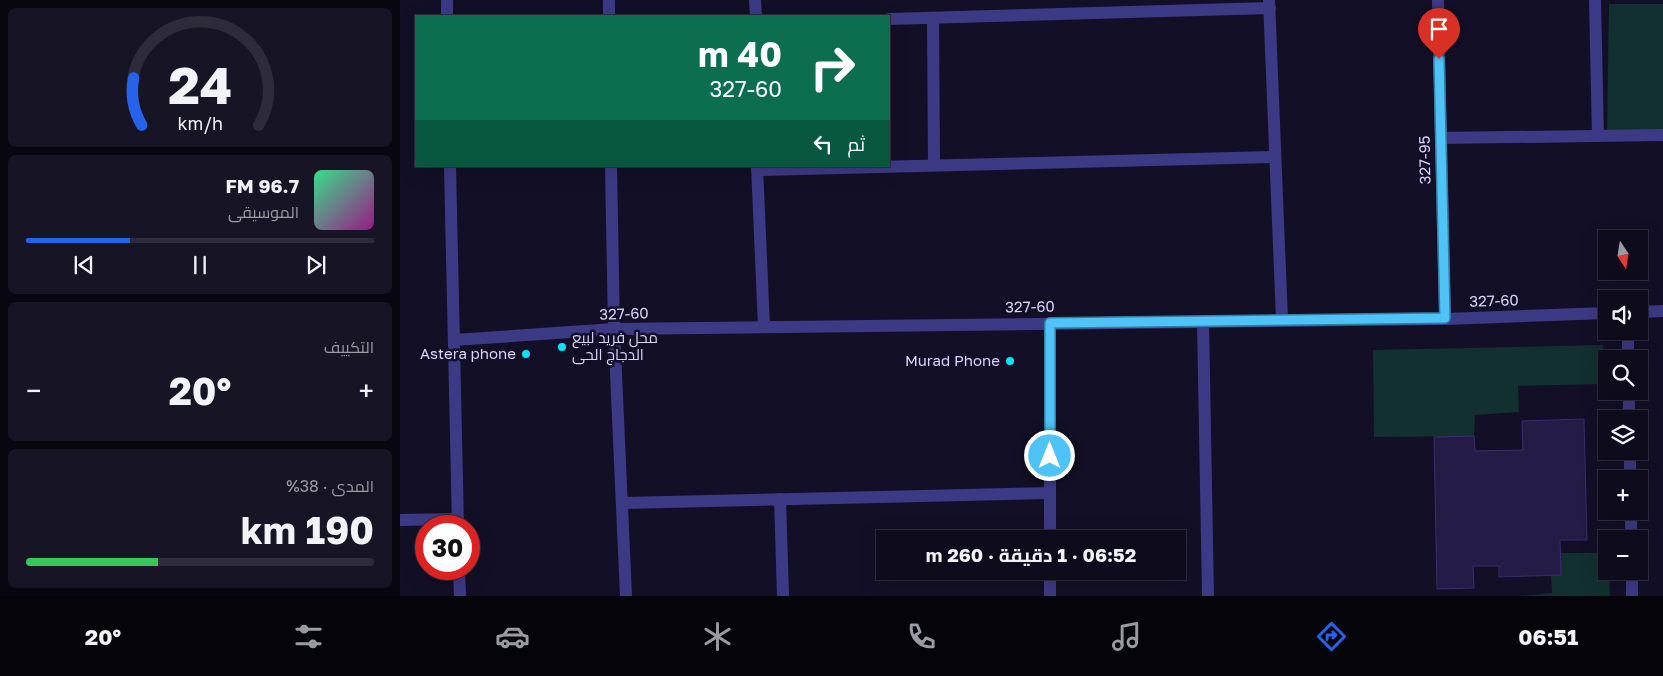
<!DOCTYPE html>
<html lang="ar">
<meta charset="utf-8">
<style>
:root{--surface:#0e0b1c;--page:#171425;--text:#f1f3f6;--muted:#9b9ba3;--line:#2e2b3b;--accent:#2563eb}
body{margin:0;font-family:"Golos Text",Cairo,sans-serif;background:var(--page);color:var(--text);direction:rtl;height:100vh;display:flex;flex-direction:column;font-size:19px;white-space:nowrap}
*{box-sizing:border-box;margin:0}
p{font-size:16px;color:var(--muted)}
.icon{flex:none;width:28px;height:28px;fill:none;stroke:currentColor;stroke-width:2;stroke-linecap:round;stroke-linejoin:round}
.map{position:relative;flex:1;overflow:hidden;direction:ltr}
.drawer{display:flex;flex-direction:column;gap:8px;padding:8px;background:#08060f;width:400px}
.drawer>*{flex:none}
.top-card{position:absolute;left:15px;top:15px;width:475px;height:152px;border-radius:0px;box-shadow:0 5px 20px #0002,0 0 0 1px var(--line);direction:rtl;background:#0b6e4f;color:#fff;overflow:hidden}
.needle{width:32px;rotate:168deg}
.fabs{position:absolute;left:1198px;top:230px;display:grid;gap:10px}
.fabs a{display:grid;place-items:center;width:50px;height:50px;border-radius:0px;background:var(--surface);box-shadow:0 5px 20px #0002,0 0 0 1px var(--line);font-size:25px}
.speed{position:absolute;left:15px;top:515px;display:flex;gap:10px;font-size:25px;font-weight:700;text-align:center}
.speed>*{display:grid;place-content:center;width:65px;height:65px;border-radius:50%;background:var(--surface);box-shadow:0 5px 20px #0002,0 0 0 1px var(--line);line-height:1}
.speed .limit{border:8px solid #d22;background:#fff;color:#111}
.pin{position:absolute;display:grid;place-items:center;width:42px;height:42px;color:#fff;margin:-51px -21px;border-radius:50% 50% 50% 0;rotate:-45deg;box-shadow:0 0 5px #0007}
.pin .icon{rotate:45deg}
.me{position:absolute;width:55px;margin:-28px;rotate:0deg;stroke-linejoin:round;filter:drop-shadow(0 0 4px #0008)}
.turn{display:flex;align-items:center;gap:18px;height:105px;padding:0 25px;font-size:22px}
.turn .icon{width:65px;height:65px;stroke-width:2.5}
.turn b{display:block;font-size:35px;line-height:42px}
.then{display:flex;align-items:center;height:48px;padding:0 25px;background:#0003;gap:10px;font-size:19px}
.big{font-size:38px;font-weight:700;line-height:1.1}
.drawer .tile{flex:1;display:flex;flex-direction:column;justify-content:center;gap:8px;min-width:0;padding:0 18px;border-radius:8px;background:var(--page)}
.drawer .dial{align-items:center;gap:0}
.dial svg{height:130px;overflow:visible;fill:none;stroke:var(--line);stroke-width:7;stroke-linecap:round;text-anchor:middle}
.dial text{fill:var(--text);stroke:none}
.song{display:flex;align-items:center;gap:15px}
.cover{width:60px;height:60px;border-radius:8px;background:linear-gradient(135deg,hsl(150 70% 55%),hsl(310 70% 35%))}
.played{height:5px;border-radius:2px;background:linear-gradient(90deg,var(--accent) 30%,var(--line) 30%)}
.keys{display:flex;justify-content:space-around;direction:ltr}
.heat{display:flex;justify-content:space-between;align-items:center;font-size:28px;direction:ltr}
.charge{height:8px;border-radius:4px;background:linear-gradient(90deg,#34c759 38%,var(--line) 0)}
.trip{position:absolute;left:476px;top:530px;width:310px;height:50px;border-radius:0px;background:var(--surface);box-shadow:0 5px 20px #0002,0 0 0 1px var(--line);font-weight:700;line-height:50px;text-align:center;direction:rtl}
.tabs{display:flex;height:80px;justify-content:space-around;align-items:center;background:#06040b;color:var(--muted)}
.tabs .icon{width:35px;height:35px}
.tabs .current{color:var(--accent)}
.tabs b{font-size:22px;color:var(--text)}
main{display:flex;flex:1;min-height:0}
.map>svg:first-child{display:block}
</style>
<main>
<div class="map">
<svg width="1263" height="596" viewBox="0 0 1263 596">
<rect width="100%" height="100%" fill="#130f26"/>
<g fill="#12302f">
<path d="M1209,4H1263V132L1207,131Z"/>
<path d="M1203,345V384L1118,386L1119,412L1075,415L1074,436L974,437L973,350Z"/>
<path d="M1161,553H1206V571H1209L1210,596H1120L1152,593L1151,575H1161Z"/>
</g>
<path fill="#241b47" stroke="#3b2d73" d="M1184,419L1187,540H1160L1161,575L1099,577V566H1073L1074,588L1037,589L1034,437L1074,436L1075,451L1123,450L1122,421Z"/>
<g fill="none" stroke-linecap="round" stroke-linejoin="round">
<g stroke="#3d3a85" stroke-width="12">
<path d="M209,0V16"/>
<path d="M355,0L356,16"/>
<path d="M869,0L882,320"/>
<path d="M1195,0L1198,136"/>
<path d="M533,18L534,165"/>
<path d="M489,19L870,8"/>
<path d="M1041,138L1263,135"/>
<path d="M211,166L214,329L226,596"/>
<path d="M357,166L364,327"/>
<path d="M357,170L875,157"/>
<path d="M803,321L808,596"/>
<path d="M650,323V539"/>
<path d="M1228,331V359"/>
<path d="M1229,391V419"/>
<path d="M1230,451V479"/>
<path d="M380,499L383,596"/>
<path d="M223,503L650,493"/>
<path d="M1231,511V539"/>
<path d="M0,520L58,519"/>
<path d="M1232,571V596"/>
<path d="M650,596V571"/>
</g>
<g stroke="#3d3a85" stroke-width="12">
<path d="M47,0V16"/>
<path d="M1038,0L1045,319"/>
<path d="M50,166L58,526"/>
<path d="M1239,312L1263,311"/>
<path d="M54,340L214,329L1045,319L1206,313"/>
<path d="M59,569L60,596"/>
</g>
</g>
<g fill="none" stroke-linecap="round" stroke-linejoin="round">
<defs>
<path id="route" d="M650,456V323L1045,318L1039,59"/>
</defs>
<use href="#route" stroke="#337fa1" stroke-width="12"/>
<use href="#route" stroke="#4fc3f7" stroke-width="9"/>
</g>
<g fill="#00e5ff" stroke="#130f26" stroke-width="2">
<circle cx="162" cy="347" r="5"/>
<circle cx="126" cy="354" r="5"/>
<circle cx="610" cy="361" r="5"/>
</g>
<g text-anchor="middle" stroke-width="5" stroke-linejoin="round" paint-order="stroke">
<g font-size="15" fill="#d9d4ff" stroke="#130f26">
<text transform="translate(1025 160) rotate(-91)" y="5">327-95</text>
<text transform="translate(1094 301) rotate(-2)" y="5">327-60</text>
<text transform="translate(630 307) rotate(-1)" y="5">327-60</text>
<text transform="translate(224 314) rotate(-2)" y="5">327-60</text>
</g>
<g font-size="15" fill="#d9d4ff" stroke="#130f26" text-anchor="end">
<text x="172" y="343" text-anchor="start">محل فريد لبيع<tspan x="172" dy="17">الدجاج الحى</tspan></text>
<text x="116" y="359">Astera phone</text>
<text x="600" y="366">Murad Phone</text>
</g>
</g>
</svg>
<div class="fabs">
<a><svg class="needle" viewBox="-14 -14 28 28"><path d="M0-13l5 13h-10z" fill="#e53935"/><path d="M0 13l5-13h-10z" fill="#9b9ba3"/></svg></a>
<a><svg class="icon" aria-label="sound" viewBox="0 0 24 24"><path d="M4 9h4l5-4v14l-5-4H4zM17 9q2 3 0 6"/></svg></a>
<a><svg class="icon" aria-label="search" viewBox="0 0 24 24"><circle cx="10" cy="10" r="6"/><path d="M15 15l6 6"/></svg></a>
<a><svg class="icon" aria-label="layers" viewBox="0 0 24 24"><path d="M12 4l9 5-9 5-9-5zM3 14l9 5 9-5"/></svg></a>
<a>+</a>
<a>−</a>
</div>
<div class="speed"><div class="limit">30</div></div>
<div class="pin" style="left:1039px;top:59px;background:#d93025"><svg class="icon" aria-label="arrive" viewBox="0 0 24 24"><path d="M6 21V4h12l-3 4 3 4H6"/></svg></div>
<svg class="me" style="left:650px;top:456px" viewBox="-20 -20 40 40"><circle r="17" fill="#4fc3f7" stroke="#fff" stroke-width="3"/><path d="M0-11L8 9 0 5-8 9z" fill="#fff"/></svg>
<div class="trip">06:52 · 1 دقيقة · 260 m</div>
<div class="top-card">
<div class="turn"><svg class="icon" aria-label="right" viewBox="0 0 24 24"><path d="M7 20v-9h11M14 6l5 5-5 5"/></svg><div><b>40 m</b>327-60</div></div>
<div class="then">ثم<svg class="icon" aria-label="left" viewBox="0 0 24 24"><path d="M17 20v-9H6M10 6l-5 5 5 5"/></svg></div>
</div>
</div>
<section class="drawer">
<div class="tile dial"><svg viewBox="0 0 100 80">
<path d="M14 69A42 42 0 1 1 86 69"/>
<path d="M14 69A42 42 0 0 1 9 40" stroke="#2563eb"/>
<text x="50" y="56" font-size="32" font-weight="700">24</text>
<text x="50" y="72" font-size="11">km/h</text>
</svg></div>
<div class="tile">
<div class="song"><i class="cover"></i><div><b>96.7 FM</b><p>الموسيقى</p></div></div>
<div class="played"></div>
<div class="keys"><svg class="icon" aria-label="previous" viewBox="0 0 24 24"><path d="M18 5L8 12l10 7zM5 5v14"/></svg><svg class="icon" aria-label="pause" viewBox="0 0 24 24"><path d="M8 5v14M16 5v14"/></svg><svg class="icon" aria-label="next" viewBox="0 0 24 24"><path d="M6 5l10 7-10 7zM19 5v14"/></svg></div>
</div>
<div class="tile"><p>التكييف</p>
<div class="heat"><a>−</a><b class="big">20°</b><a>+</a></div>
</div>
<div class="tile"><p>المدى · 38%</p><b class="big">190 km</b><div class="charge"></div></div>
</section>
</main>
<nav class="tabs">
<b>06:51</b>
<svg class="icon current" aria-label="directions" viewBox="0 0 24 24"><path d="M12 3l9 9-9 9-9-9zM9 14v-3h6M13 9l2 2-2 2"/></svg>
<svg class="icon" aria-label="music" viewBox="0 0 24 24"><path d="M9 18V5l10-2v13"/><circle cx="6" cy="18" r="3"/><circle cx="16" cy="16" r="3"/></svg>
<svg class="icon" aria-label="phone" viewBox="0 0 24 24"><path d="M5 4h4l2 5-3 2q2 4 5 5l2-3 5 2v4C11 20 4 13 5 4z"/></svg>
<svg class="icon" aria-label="climate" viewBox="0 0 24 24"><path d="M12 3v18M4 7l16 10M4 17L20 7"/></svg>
<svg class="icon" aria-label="car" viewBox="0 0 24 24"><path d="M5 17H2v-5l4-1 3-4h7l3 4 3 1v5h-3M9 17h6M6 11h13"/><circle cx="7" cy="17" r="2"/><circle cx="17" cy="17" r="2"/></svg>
<svg class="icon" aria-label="filters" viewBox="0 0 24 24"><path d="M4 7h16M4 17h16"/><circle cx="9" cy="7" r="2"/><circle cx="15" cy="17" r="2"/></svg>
<b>20°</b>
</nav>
